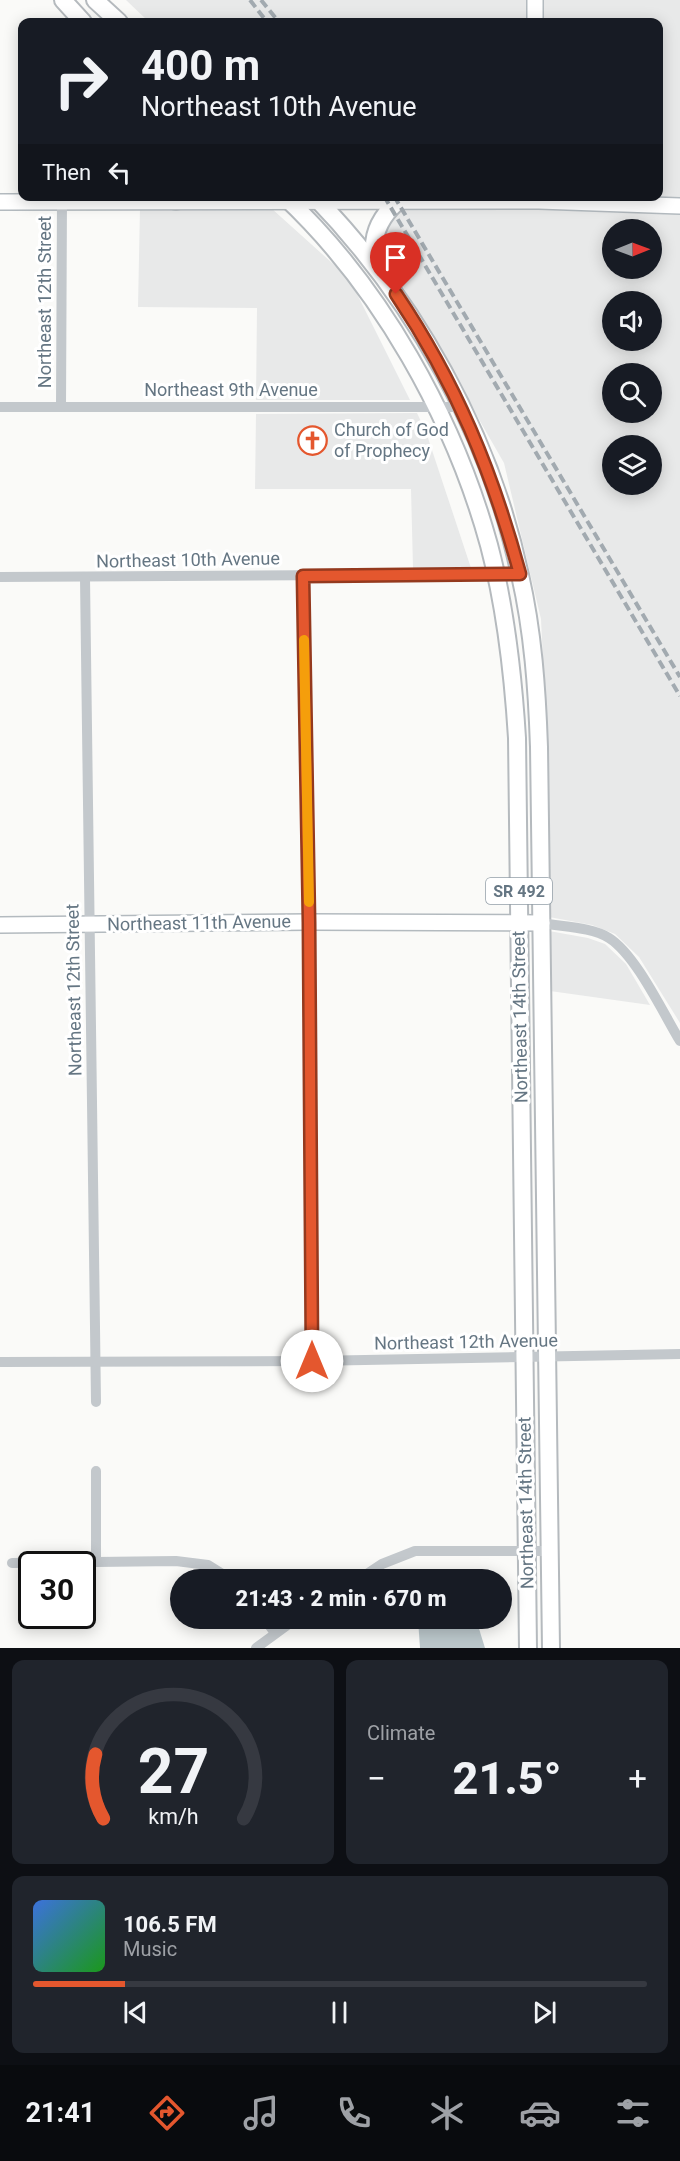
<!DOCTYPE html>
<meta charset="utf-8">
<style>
:root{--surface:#171b24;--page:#20242c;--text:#f1f3f6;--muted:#9ea1a6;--line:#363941;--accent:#e4572e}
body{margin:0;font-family:Roboto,sans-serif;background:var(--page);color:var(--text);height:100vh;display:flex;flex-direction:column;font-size:22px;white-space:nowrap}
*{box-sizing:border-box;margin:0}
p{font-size:20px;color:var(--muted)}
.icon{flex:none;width:33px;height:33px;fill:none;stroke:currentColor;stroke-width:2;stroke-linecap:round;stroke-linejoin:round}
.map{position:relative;height:1648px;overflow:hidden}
.drawer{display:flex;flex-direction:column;gap:12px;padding:12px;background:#0d0f14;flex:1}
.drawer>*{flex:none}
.banner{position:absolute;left:18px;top:18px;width:645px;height:183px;border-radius:12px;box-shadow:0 3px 15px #0003;background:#171b24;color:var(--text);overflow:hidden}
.needle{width:39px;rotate:89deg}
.buttons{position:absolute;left:602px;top:219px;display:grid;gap:12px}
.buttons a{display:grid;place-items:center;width:60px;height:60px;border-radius:50%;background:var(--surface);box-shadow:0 3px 15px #0003;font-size:30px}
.speed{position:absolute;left:18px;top:1551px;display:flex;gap:12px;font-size:30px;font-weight:700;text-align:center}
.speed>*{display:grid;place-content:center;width:78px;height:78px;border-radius:50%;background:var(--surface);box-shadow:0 3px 15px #0003;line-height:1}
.speed .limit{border:3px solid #111;border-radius:9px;background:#fff;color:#111}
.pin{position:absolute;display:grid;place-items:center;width:51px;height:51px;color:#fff;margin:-62px -26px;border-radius:50% 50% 50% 0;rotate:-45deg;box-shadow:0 0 6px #0007}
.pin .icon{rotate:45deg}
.me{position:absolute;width:66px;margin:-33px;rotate:0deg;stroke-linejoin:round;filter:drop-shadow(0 0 4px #0008)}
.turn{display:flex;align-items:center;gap:21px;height:126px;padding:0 24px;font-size:27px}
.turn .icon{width:78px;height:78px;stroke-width:2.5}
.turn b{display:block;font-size:42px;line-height:51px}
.then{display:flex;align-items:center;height:57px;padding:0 24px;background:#0003;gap:12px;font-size:22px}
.big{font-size:45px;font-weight:800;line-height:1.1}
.drawer .card{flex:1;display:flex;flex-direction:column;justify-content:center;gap:9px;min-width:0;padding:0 21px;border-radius:12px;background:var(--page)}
.drawer .dial{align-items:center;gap:0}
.dial svg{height:156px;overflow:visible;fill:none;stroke:var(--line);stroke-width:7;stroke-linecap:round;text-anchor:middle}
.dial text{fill:var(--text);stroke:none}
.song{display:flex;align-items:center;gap:18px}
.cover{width:72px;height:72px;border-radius:9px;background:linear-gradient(135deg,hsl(220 70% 55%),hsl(120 70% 35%))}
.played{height:6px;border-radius:3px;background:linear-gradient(90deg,var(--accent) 15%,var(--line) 15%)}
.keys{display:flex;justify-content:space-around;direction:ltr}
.heat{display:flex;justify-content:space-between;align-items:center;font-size:33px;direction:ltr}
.drawer .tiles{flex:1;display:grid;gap:12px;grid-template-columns:1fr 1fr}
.card:last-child{grid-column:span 2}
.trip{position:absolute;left:170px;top:1569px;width:342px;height:60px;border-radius:30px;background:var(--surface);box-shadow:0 3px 15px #0003;font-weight:800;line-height:60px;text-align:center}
.tabs{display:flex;height:96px;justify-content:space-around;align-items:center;background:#090b0e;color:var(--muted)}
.tabs .icon{width:42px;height:42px}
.tabs .active{color:var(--accent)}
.tabs b{font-size:27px;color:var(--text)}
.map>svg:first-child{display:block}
</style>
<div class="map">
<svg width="680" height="1648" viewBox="0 0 680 1648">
<rect width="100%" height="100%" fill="#fafaf8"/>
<g fill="#e8e9e9" fill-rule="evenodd">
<path d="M126,0H527L528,22H149Z"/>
<path d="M542,0H680V200L601,197L658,196V22H543Z"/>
<path d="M539,207L680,213V1023L639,957L615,934L592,925L549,917L547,747L541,619L504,463L382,250V237L390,222L401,208ZM612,230H651V268H612ZM612,302H651V340H612ZM612,374H651V412H612ZM612,446H651V484H612Z"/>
<path d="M140,208H172L173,210L178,208H271L341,271L354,288L410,400H256L257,308L138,307Z"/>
<path d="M417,413L426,432L471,568H413L411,489H255L256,414Z"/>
<path d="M549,931L588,938L605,944L626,964L650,1005L550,991Z"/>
</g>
<path fill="#bbc7cb" d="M418,1619H476L485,1648H420Z"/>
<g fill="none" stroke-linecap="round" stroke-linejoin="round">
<defs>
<g id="secondary">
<path d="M535,0V22"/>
<path d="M0,202L539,201L680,206"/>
<path d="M0,925L309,922L542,923"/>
</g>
<g id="primary">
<path d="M63,0L83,22"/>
<path d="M95,0L119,22"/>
<path d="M284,196C381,287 454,418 489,545C506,609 513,673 517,738L528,1648"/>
<path d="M314,196C415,300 490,434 520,575C533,632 537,689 539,747L551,1648"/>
<path d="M176,201L188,196"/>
<path d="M377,267C369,241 377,220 397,202"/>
</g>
</defs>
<use href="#secondary" stroke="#b3babf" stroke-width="18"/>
<use href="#primary" stroke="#b5babe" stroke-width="20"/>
<g stroke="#c3c8cc" stroke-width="10">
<path d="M0,407H461"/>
<path d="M61,407L62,198"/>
<path d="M303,576L309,922L312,1361"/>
<path d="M0,577L520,574"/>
<path d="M85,578L96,1402"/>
<path d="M542,923C563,927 591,927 609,938C636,955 663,1013 680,1041"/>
<path d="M0,1362L312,1361L680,1354"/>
<path d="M96,1562L176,1561L208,1565L232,1580"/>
<path d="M12,1563L96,1562V1471"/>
<path d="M358,1580L382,1564L415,1551H550"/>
<path d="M264,1618L275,1633"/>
<path d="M256,1648L297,1618"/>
</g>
<use href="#secondary" stroke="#fff" stroke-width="15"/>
<use href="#primary" stroke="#fff" stroke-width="16"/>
<g stroke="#a2aab0" stroke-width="4" stroke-dasharray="9 4.5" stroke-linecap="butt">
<path d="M250,0L267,22"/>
<path d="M261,0L279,22"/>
<path d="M384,196L680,696"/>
<path d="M394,196L680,677"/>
</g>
</g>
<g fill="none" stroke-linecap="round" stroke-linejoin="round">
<defs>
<path id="route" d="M312,1361L309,922L303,576L520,574C492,471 456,383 396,294"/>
</defs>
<use href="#route" stroke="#94391e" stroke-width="15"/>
<use href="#route" stroke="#e4572e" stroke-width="10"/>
<path stroke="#f59e0b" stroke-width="10" d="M304,640L309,902"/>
</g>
<defs>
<symbol id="church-ring" viewBox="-11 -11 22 22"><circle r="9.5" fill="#fff" stroke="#e4572e" stroke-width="1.5"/><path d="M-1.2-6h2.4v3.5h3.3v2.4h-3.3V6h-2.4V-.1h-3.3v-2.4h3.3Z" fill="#e4572e"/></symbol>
</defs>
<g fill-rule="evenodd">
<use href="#church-ring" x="296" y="424" width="33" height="33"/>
</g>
<g text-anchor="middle" stroke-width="6" stroke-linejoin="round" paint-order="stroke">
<rect fill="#fff" stroke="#939fa8" stroke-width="1.5" x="486" y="878" width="66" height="26" rx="4.5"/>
<g font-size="16" font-weight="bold" fill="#657683">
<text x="519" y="897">SR 492</text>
</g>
<g font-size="18" fill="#657683" stroke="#fff">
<text transform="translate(45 302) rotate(-90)" y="6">Northeast 12th Street</text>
<text x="231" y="396">Northeast 9th Avenue</text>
<text transform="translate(188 560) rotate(-1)" y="6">Northeast 10th Avenue</text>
<text transform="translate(199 923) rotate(-1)" y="6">Northeast 11th Avenue</text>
<text transform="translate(74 990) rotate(-91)" y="6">Northeast 12th Street</text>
<text transform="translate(520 1017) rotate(-91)" y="6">Northeast 14th Street</text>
<text transform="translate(466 1342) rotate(-1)" y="6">Northeast 12th Avenue</text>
<text transform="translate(526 1503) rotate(-91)" y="6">Northeast 14th Street</text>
</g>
<g font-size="18" fill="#657683" stroke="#fff" text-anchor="start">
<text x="334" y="436">Church of God<tspan x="334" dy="21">of Prophecy</tspan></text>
</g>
</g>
</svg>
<div class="buttons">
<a><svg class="needle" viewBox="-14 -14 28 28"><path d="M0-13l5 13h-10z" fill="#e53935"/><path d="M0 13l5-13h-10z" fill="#9ea1a6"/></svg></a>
<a><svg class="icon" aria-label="sound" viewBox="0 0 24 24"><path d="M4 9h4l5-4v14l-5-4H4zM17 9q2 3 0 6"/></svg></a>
<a><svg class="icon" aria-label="search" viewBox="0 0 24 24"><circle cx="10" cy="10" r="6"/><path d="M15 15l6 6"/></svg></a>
<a><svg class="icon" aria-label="layers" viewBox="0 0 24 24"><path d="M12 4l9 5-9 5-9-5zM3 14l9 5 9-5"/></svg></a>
</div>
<div class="speed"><div class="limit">30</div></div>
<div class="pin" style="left:396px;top:294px;background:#d93025"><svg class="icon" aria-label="arrive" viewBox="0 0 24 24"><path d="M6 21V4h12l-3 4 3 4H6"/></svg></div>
<svg class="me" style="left:312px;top:1361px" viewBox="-20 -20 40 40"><circle r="19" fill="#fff"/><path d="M0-13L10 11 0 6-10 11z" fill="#e4572e"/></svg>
<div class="trip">21:43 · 2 min · 670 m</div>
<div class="banner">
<div class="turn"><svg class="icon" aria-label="right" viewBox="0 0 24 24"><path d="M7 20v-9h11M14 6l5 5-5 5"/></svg><div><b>400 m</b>Northeast 10th Avenue</div></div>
<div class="then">Then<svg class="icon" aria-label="left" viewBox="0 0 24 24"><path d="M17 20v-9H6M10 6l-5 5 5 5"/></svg></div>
</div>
</div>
<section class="drawer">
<div class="tiles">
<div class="card dial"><svg viewBox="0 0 100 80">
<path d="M14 69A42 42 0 1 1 86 69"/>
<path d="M14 69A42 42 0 0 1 10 36" stroke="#e4572e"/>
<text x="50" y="56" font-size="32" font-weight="700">27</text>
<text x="50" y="72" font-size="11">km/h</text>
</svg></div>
<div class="card"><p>Climate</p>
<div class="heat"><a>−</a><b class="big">21.5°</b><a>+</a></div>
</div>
<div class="card">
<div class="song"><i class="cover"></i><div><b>106.5 FM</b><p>Music</p></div></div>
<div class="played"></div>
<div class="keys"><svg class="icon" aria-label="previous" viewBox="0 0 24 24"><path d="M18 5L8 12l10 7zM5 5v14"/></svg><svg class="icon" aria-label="pause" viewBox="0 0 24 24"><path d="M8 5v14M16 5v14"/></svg><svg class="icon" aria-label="next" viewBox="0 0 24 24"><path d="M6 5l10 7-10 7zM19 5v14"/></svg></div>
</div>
</div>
</section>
<nav class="tabs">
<b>21:41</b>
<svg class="icon active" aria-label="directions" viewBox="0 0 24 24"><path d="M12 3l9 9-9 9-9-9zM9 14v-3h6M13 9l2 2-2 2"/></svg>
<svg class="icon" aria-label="music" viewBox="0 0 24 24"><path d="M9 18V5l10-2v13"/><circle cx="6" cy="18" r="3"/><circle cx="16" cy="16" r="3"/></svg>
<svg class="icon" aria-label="phone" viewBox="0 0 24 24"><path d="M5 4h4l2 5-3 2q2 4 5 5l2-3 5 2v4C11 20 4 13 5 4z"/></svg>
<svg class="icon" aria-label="climate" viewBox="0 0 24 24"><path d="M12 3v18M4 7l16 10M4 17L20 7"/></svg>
<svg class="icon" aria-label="car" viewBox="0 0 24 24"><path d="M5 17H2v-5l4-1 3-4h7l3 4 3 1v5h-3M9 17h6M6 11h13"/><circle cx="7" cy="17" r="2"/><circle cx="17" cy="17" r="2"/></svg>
<svg class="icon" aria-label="filters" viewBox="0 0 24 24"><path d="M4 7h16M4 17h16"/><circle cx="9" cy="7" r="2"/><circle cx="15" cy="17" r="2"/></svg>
</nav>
